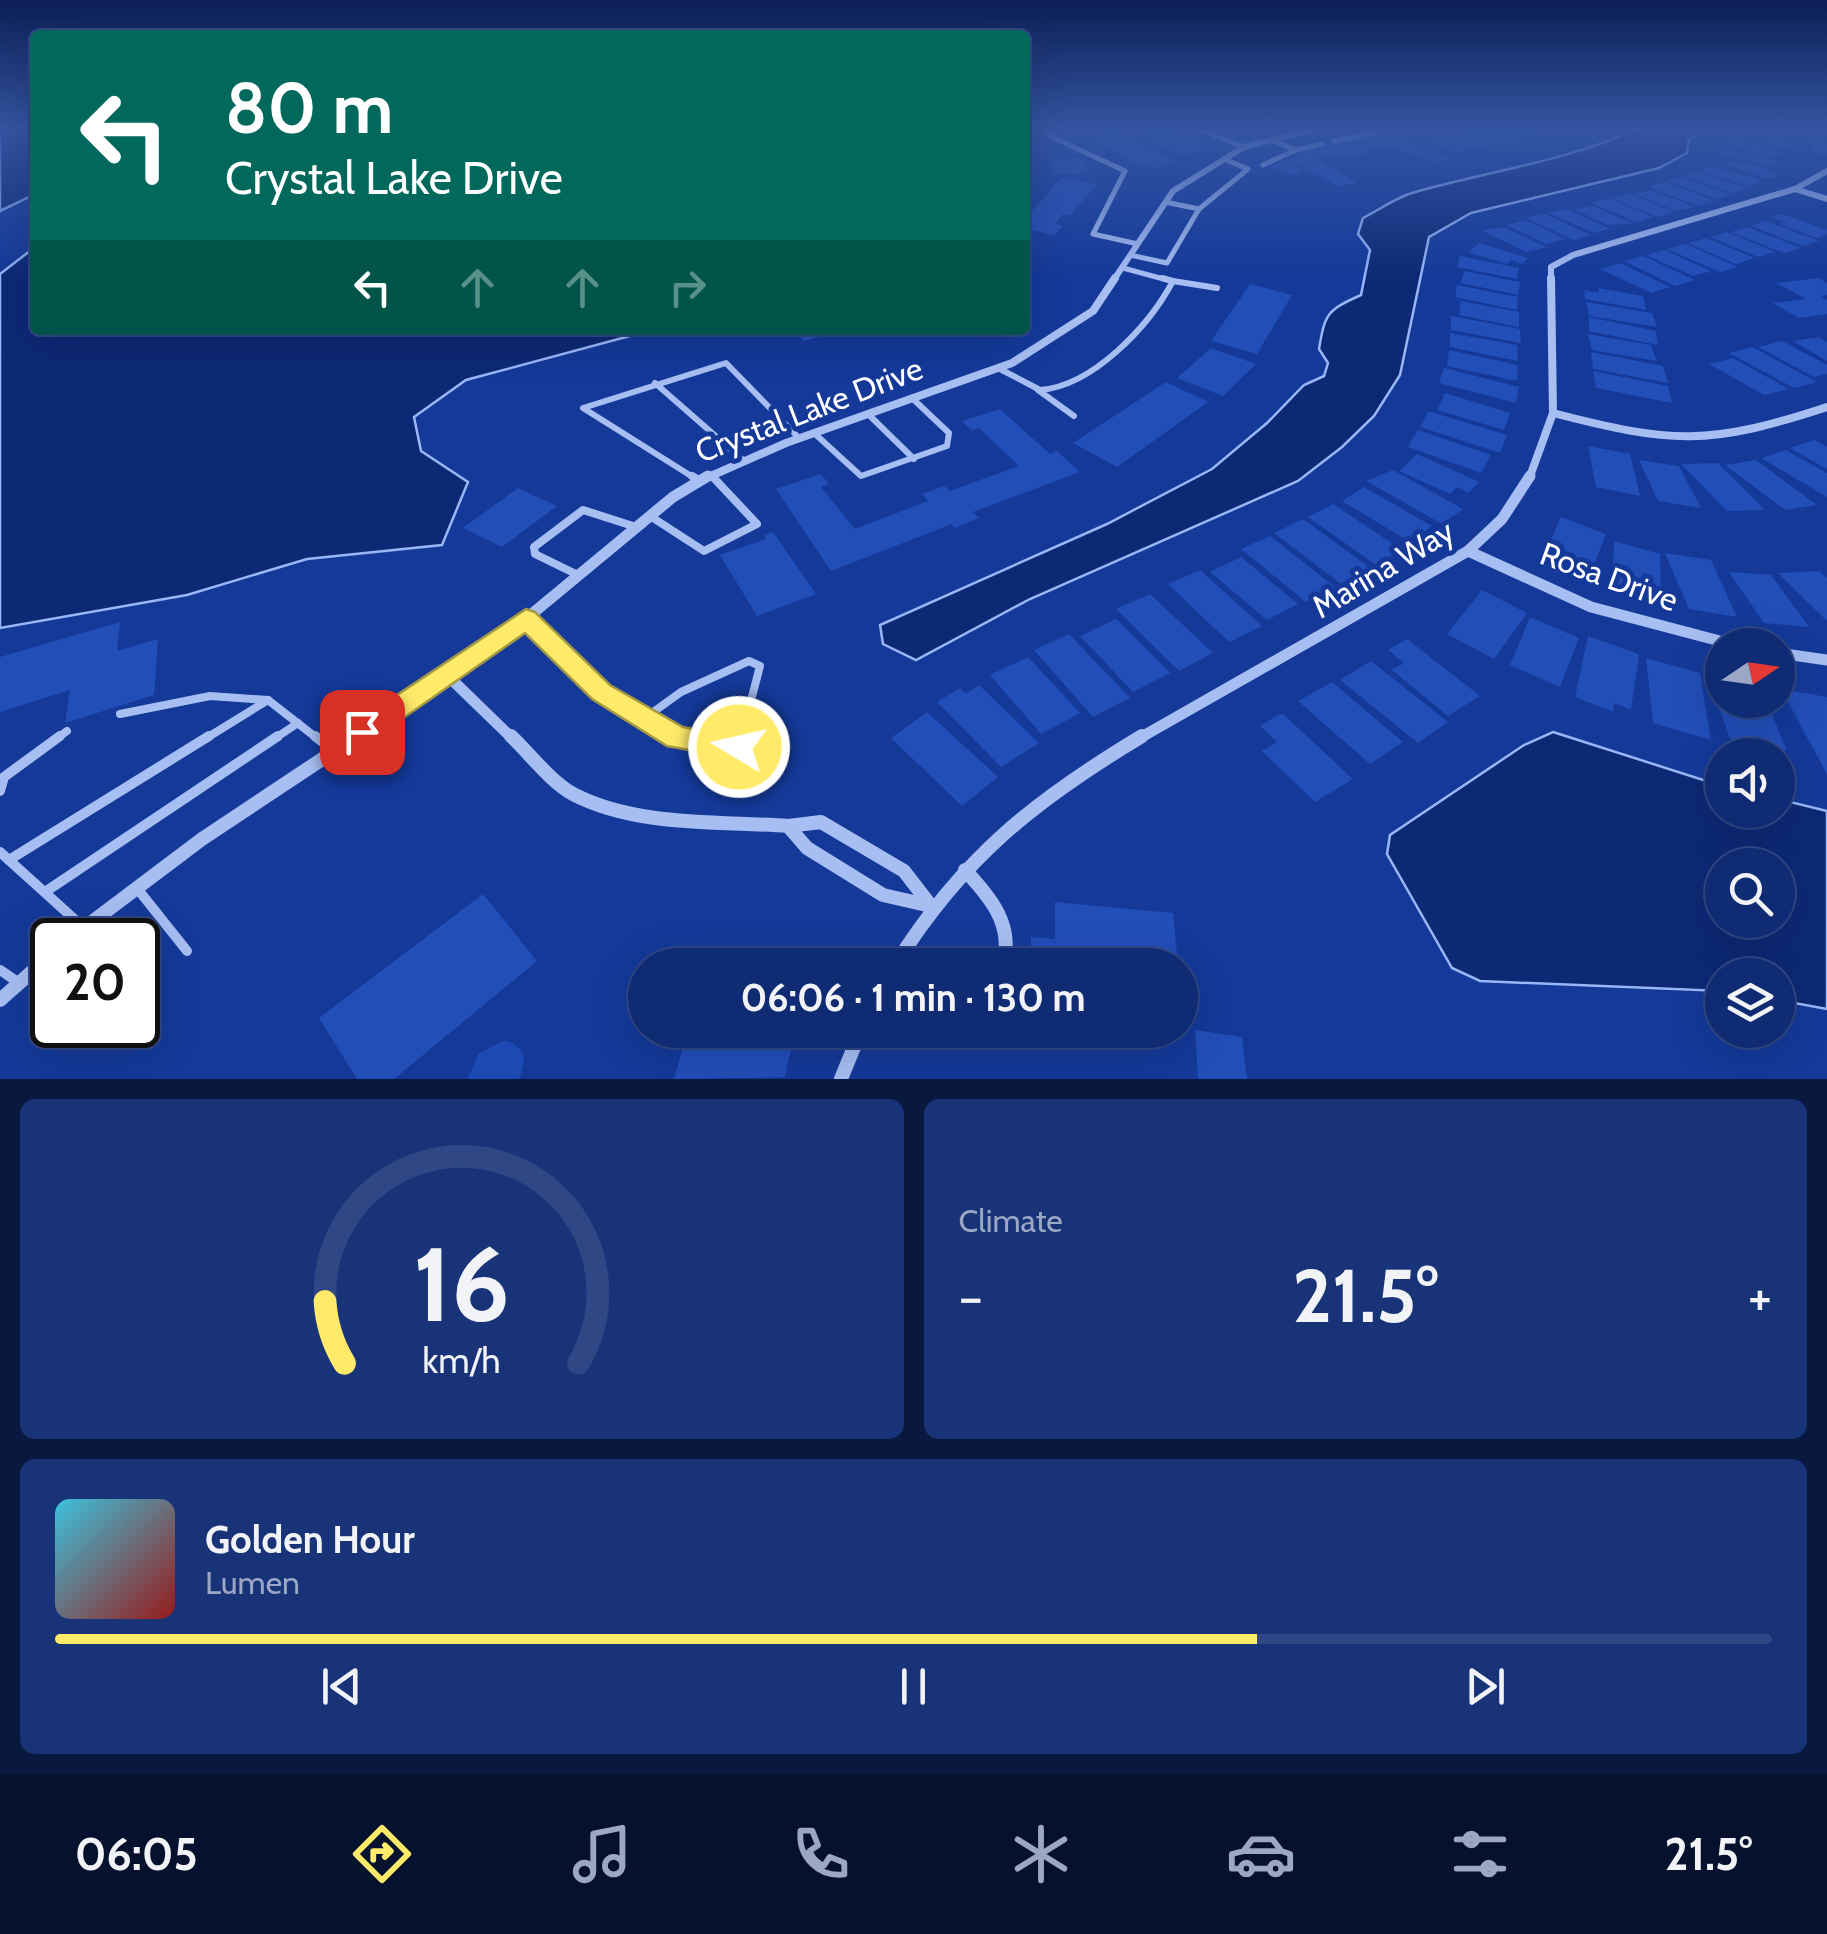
<!DOCTYPE html>
<meta charset="utf-8">
<style>
:root{--surface:#0f2b73;--page:#183378;--text:#f1f3f6;--muted:#9ba7c4;--line:#2f4785;--accent:#ffeb69}
body{margin:0;font-family:Cabin,sans-serif;background:var(--page);color:var(--text);height:100vh;display:flex;flex-direction:column;font-size:38px;white-space:nowrap}
*{box-sizing:border-box;margin:0}
p{font-size:32px;color:var(--muted)}
.icon{flex:none;width:55px;height:55px;fill:none;stroke:currentColor;stroke-width:2;stroke-linecap:round;stroke-linejoin:round}
.map{position:relative;height:1079px;overflow:hidden}
.side{display:flex;flex-direction:column;gap:20px;padding:20px;background:#08183f;flex:1}
.side>*{flex:none}
.hud{position:absolute;left:30px;top:30px;width:1000px;height:305px;border-radius:10px;box-shadow:0 10px 40px #0002,0 0 0 2px var(--line);background:#00695c;color:#fff;overflow:hidden}
.needle{width:65px;rotate:77deg}
.buttons{position:absolute;left:1705px;top:628px;display:grid;gap:20px}
.buttons a{display:grid;place-items:center;width:90px;height:90px;border-radius:50%;background:var(--surface);box-shadow:0 10px 40px #0002,0 0 0 2px var(--line);font-size:50px}
.speed{position:absolute;left:30px;top:918px;display:flex;gap:20px;font-size:50px;font-weight:700;text-align:center}
.speed>*{display:grid;place-content:center;width:130px;height:130px;border-radius:50%;background:var(--surface);box-shadow:0 10px 40px #0002,0 0 0 2px var(--line);line-height:1}
.speed .limit{border:5px solid #111;border-radius:15px;background:#fff;color:#111}
.pin{position:absolute;display:grid;place-items:center;width:85px;height:85px;color:#fff;margin:-42px;border-radius:20px;box-shadow:0 5px 15px #0006}
.me{position:absolute;width:110px;margin:-55px;rotate:279deg;stroke-linejoin:round;filter:drop-shadow(0 0 8px #0008)}
.turn{display:flex;align-items:center;gap:35px;height:210px;padding:0 30px;font-size:45px}
.turn .icon{width:130px;height:130px;stroke-width:2.5}
.turn b{display:block;font-size:70px;line-height:85px}
.lanes{display:flex;align-items:center;height:95px;padding:0 30px;background:#0003;justify-content:center;gap:50px;direction:ltr}
.lanes .off{opacity:.35}
.big{font-size:75px;font-weight:800;line-height:1.1}
.side .widget{flex:1;display:flex;flex-direction:column;justify-content:center;gap:15px;min-width:0;padding:0 35px;border-radius:15px;background:var(--page)}
.side .dial{align-items:center;gap:0}
.dial svg{height:260px;overflow:visible;fill:none;stroke:var(--line);stroke-width:7;stroke-linecap:round;text-anchor:middle}
.dial text{fill:var(--text);stroke:none}
.song{display:flex;align-items:center;gap:30px}
.cover{width:120px;height:120px;border-radius:15px;background:linear-gradient(135deg,hsl(190 70% 55%),hsl(0 70% 35%))}
.played{height:10px;border-radius:5px;background:linear-gradient(90deg,var(--accent) 70%,var(--line) 70%)}
.keys{display:flex;justify-content:space-around;direction:ltr}
.heat{display:flex;justify-content:space-between;align-items:center;font-size:55px;direction:ltr}
.side .tiles{flex:1;display:grid;gap:20px;grid-template-columns:1fr 1fr}
.widget:last-child{grid-column:span 2}
.trip{position:absolute;left:628px;top:948px;width:570px;height:100px;border-radius:50px;background:var(--surface);box-shadow:0 10px 40px #0002,0 0 0 2px var(--line);font-weight:800;line-height:100px;text-align:center}
.tabs{display:flex;height:160px;justify-content:space-around;align-items:center;background:#06112e;color:var(--muted)}
.tabs .icon{width:70px;height:70px}
.tabs .current{color:var(--accent)}
.tabs b{font-size:45px;color:var(--text)}
.map>svg:first-child{display:block}
</style>
<div class="map">
<svg width="1827" height="1079" viewBox="0 0 1827 1079">
<rect width="100%" height="100%" fill="#143999"/>
<path fill="#1c49b3" d="M503,1041C526,1043 527,1061 519,1079H468L478,1054Z"/>
<g fill="#0d2975" stroke="#99b6f6" stroke-width="2.5" fill-rule="evenodd">
<path d="M0,128H35V194L0,211Z"/>
<path d="M1639,128H1709L1689,139L1687,153L1659,168L1471,213L1429,237L1400,375L1374,416L1342,447L1298,481L1030,599L916,660L883,644L880,625L1107,524L1212,469L1267,423L1304,385L1324,376L1328,363L1319,349C1325,312 1328,310 1361,295L1370,250L1358,234L1363,218C1379,210 1395,198 1412,193C1488,171 1566,162 1639,128Z"/>
<path d="M35,247V330H652L466,380L414,417L421,451L468,482L442,545L307,559L187,595L0,628V274Z"/>
<path d="M1553,732L1722,786V810H1778V799L1827,811V1009L1778,1000V975H1722V991L1480,981L1452,968L1387,854L1390,835L1524,745ZM1778,865V920H1722V865Z"/>
</g>
<g fill="#224eb8">
<path d="M1131,128L1172,130L1213,148L1181,155Z"/>
<path d="M1488,128H1549V129L1521,139L1456,152L1430,140Z"/>
<path d="M1116,131L1177,162L1152,168L1133,162L1090,137Z"/>
<path d="M1393,133L1411,144L1451,157L1440,163L1380,145L1356,157H1315L1357,183L1338,186L1297,165L1294,166L1304,170L1294,175L1269,167L1305,153L1298,150L1325,144L1319,142Z"/>
<path d="M1734,138L1784,153L1773,158L1723,143Z"/>
<path d="M1761,138H1784L1806,153L1778,149Z"/>
<path d="M1805,139L1827,141V154L1814,152Z"/>
<path d="M1727,148L1779,161L1773,167L1721,155Z"/>
<path d="M1051,158H1084L1090,173L1056,174Z"/>
<path d="M1735,160L1781,174L1768,179L1722,164Z"/>
<path d="M1713,166L1762,181L1749,186L1700,170Z"/>
<path d="M1698,171L1746,188L1732,193L1684,176Z"/>
<path d="M1681,177L1731,195L1717,199L1666,181Z"/>
<path d="M1061,178L1097,184L1070,216L1063,214L1055,224L1063,226L1055,235L1025,229V219Z"/>
<path d="M1664,182L1715,201L1699,206L1648,187Z"/>
<path d="M1651,190L1694,207L1676,211L1634,194Z"/>
<path d="M1629,193L1674,212L1657,217L1612,198Z"/>
<path d="M1608,198L1653,217L1636,222L1591,203Z"/>
<path d="M1593,206L1634,224L1607,225L1575,210Z"/>
<path d="M1567,209L1611,229L1593,233L1549,213Z"/>
<path d="M1545,214L1591,235L1573,240L1526,218Z"/>
<path d="M1782,214L1827,230V234L1817,238L1779,224L1785,222L1772,217Z"/>
<path d="M1525,220L1566,239L1546,244L1506,225Z"/>
<path d="M1766,221L1819,241L1803,246L1751,226Z"/>
<path d="M1504,227L1546,247L1526,252L1481,230Z"/>
<path d="M1748,227L1801,248L1784,253L1731,232Z"/>
<path d="M1727,232L1775,252L1758,257L1710,237Z"/>
<path d="M1706,238L1754,258L1736,264L1688,243Z"/>
<path d="M1479,243L1528,258L1522,264L1511,260L1507,264L1468,252Z"/>
<path d="M1686,244L1738,267L1720,272L1667,249Z"/>
<path d="M1664,250L1711,271L1693,276L1646,255Z"/>
<path d="M1460,256L1519,268L1517,279L1457,267Z"/>
<path d="M1643,256L1695,280L1675,286L1624,261Z"/>
<path d="M1620,263L1670,287L1651,293L1600,269Z"/>
<path d="M1464,271L1520,282L1518,295L1461,283Z"/>
<path d="M1819,278L1827,283V295L1821,296L1827,300V314L1799,318L1773,303L1806,299L1776,283Z"/>
<path d="M1250,284L1292,295L1257,354L1211,341Z"/>
<path d="M1457,285L1518,297L1517,310L1455,297Z"/>
<path d="M1598,288L1643,296L1646,310L1585,299L1584,290L1599,293Z"/>
<path d="M1461,301L1519,312V327L1459,315Z"/>
<path d="M1586,302L1652,313L1657,327L1589,316Z"/>
<path d="M1451,316L1520,329L1521,343L1451,330Z"/>
<path d="M1589,317L1656,331L1658,345L1589,331Z"/>
<path d="M794,330H840V331L804,341Z"/>
<path d="M1450,333L1517,345L1518,361L1450,347Z"/>
<path d="M1588,334L1651,345L1657,361L1592,350Z"/>
<path d="M1819,337L1827,342V361L1793,341Z"/>
<path d="M1782,341L1827,365V374L1814,377L1758,347Z"/>
<path d="M1752,347L1817,382L1794,388L1729,353Z"/>
<path d="M1211,348L1256,364L1223,396L1177,378Z"/>
<path d="M1449,350L1518,365L1517,381L1447,366Z"/>
<path d="M1591,352L1663,366L1668,383L1593,369Z"/>
<path d="M1733,358L1789,389L1764,395L1709,364Z"/>
<path d="M1444,368L1519,387L1516,403L1439,383Z"/>
<path d="M1593,371L1668,386L1672,403L1596,388Z"/>
<path d="M1166,382L1208,402L1117,467L1073,443Z"/>
<path d="M1445,393L1510,413L1504,430L1437,410Z"/>
<path d="M1000,409L1050,454L1057,451L1080,472L973,512L979,518L954,528L952,524L831,571L776,489L821,474L829,484L821,487L855,529L928,501L922,494L944,486L950,491L1019,466L979,428L972,431L962,421Z"/>
<path d="M1428,411L1507,435L1500,453L1420,427Z"/>
<path d="M1418,430L1491,455L1481,473L1408,447Z"/>
<path d="M1814,440L1827,447V469L1790,448Z"/>
<path d="M1588,446L1630,454L1640,496L1596,487Z"/>
<path d="M1786,450L1827,473V497L1761,458Z"/>
<path d="M1417,454L1479,482L1468,493L1457,487L1450,494L1399,471Z"/>
<path d="M1639,460L1679,466L1701,508L1658,501Z"/>
<path d="M1756,460L1817,505L1785,510L1725,465Z"/>
<path d="M1718,463L1765,510L1727,511L1681,464Z"/>
<path d="M1393,470L1463,509L1442,524L1366,481Z"/>
<path d="M1364,487L1432,526L1410,542L1342,501Z"/>
<path d="M518,488L557,506L502,547L463,528Z"/>
<path d="M1333,504L1402,550L1376,565L1308,517Z"/>
<path d="M1561,517L1606,534L1588,580L1541,561Z"/>
<path d="M1303,519L1370,568L1341,584L1274,533Z"/>
<path d="M773,532L816,594L757,616L720,555L766,539L764,535Z"/>
<path d="M1270,536L1335,587L1306,602L1241,549Z"/>
<path d="M1614,541L1660,554L1661,601L1612,586Z"/>
<path d="M1665,553L1711,560L1737,617L1689,609Z"/>
<path d="M1241,557L1298,604L1267,620L1210,572Z"/>
<path d="M1200,570L1262,626L1229,642L1168,584Z"/>
<path d="M1819,571L1827,578V621L1778,573Z"/>
<path d="M1729,572L1771,575L1809,627L1764,623Z"/>
<path d="M1482,590L1527,613L1494,659L1447,634Z"/>
<path d="M1150,594L1213,653L1179,671L1116,609Z"/>
<path d="M1530,617L1579,638L1560,687L1510,665Z"/>
<path d="M1116,619L1170,673L1133,692L1080,636Z"/>
<path d="M120,622L117,651L158,639L154,695L65,723L70,690L0,712V657Z"/>
<path d="M1069,634L1130,698L1093,717L1034,650Z"/>
<path d="M1588,636L1639,654L1631,710L1614,703L1613,712L1575,697Z"/>
<path d="M1407,639L1480,696L1448,716L1392,670L1404,663L1388,650Z"/>
<path d="M1028,657L1080,713L1041,734L990,675Z"/>
<path d="M1646,658L1700,673L1711,740L1653,723Z"/>
<path d="M1371,661L1448,722L1418,743L1340,680Z"/>
<path d="M1707,673L1722,677V700H1766L1787,751L1730,739Z"/>
<path d="M1332,682L1403,742L1370,764L1298,701Z"/>
<path d="M979,685L1039,743L1001,767L937,702L960,688L966,694Z"/>
<path d="M1781,689L1827,697V774Z"/>
<path d="M927,712L998,777L962,806L891,738Z"/>
<path d="M1282,713L1353,779L1315,802L1262,751L1277,742L1260,726Z"/>
<path d="M483,894L537,961L394,1079H357L319,1018Z"/>
<path d="M1055,902L1173,913L1178,965H1031V937L1055,939Z"/>
<path d="M688,1030H795L785,1077L674,1079Z"/>
<path d="M1195,1030L1242,1037L1247,1079H1198Z"/>
</g>
<g fill="none" stroke-linecap="round" stroke-linejoin="round">
<g stroke="#a7bef3" stroke-width="5">
<path d="M1046,128L1050,136L1125,171L1093,234L1138,244"/>
<path d="M1196,128L1244,147"/>
<path d="M1434,128H1442"/>
<path d="M1334,141L1384,130"/>
<path d="M1296,150L1322,144"/>
<path d="M1263,165L1296,150L1272,140"/>
<path d="M1199,209L1248,169L1224,159"/>
<path d="M1130,255L1167,263L1199,209L1165,202"/>
<path d="M1123,268L1171,281"/>
</g>
<g stroke="#a7bef3" stroke-width="6">
<path d="M1173,281L1217,288"/>
<path d="M998,368L1040,390C1093,386 1149,326 1173,281L1162,278"/>
<path d="M655,383L743,460"/>
<path d="M1038,390L1074,416"/>
<path d="M868,414L914,459"/>
<path d="M814,433L861,476L947,446L949,433L912,398"/>
<path d="M711,475L714,479"/>
<path d="M696,479L583,408L726,363L799,438"/>
</g>
<g stroke="#a7bef3" stroke-width="8">
<path d="M692,476L700,481"/>
<path d="M650,516L704,551L757,524L712,476"/>
<path d="M578,575L535,554L534,547L583,510L636,527"/>
<path d="M526,618L601,692L677,737L688,739"/>
<path d="M120,714L210,696L268,700L318,739"/>
<path d="M645,718L681,692L749,661L760,666L741,739"/>
<path d="M56,739L67,731"/>
<path d="M205,739L268,700"/>
<path d="M274,739L298,723"/>
</g>
<g stroke="#a7bef3" stroke-width="10">
<path d="M315,736L334,751"/>
<path d="M676,736L739,747L742,736"/>
<path d="M0,791L4,777L60,736"/>
<path d="M0,852L83,927"/>
<path d="M9,860L209,736"/>
<path d="M136,887L187,951"/>
<path d="M45,892L278,736"/>
<path d="M0,970L19,983"/>
</g>
<g stroke="#a7bef3" stroke-width="6">
<path d="M1795,189L1827,199"/>
<path d="M1113,281L1173,191L1244,147L1321,128"/>
<path d="M1551,281V267L1573,255L1795,189L1827,171"/>
</g>
<g stroke="#a7bef3" stroke-width="8">
<path d="M1553,413C1673,444 1708,446 1827,407"/>
<path d="M704,479L786,443L1012,363L1093,311L1115,278"/>
<path d="M1529,479L1553,413L1551,278"/>
</g>
<g stroke="#a7bef3" stroke-width="11">
<path d="M1468,551L1591,607L1735,645"/>
<path d="M1778,653L1827,660"/>
<path d="M448,676L513,739"/>
<path d="M353,739L492,647L673,497L708,476"/>
<path d="M1138,739L1468,551L1502,519L1530,476"/>
</g>
<g stroke="#a7bef3" stroke-width="14">
<path d="M511,736C530,754 551,782 573,794C636,827 719,821 788,826"/>
<path d="M821,822L904,871L931,906L883,895L807,848L788,826Z"/>
<path d="M965,870C991,899 1014,924 1003,965"/>
<path d="M68,940L202,839L357,736"/>
<path d="M895,965C963,857 1034,801 1142,736"/>
<path d="M0,1000L52,954"/>
<path d="M841,1079L861,1030"/>
</g>
</g>
<linearGradient id="sky" x2="0" y2="1"><stop stop-color="#0b1f54"/><stop offset="0.46" stop-color="#3454a2"/><stop offset="1" stop-color="#3454a2" stop-opacity="0"/></linearGradient>
<rect width="1827" height="279" fill="url(#sky)"/>
<path fill="#ffeb69" stroke="#a69944" stroke-width="2.5" d="M526,609L535,612L610,685L683,727L749,739L753,747L749,755L739,759L667,746L592,699L525,633L372,740L362,744L352,740L348,732L352,725Z"/>
<g text-anchor="middle" stroke-width="10" stroke-linejoin="round" paint-order="stroke">
<g font-size="32" fill="#fff" stroke="#143999">
<text transform="translate(809 410) rotate(-21)" y="11">Crystal Lake Drive</text>
<text transform="translate(1383 569) rotate(-31)" y="11">Marina Way</text>
<text transform="translate(1609 577) rotate(20)" y="11">Rosa Drive</text>
</g>
</g>
</svg>
<div class="buttons">
<a><svg class="needle" viewBox="-14 -14 28 28"><path d="M0-13l5 13h-10z" fill="#e53935"/><path d="M0 13l5-13h-10z" fill="#9ba7c4"/></svg></a>
<a><svg class="icon" aria-label="sound" viewBox="0 0 24 24"><path d="M4 9h4l5-4v14l-5-4H4zM17 9q2 3 0 6"/></svg></a>
<a><svg class="icon" aria-label="search" viewBox="0 0 24 24"><circle cx="10" cy="10" r="6"/><path d="M15 15l6 6"/></svg></a>
<a><svg class="icon" aria-label="layers" viewBox="0 0 24 24"><path d="M12 4l9 5-9 5-9-5zM3 14l9 5 9-5"/></svg></a>
</div>
<div class="speed"><div class="limit">20</div></div>
<div class="pin" style="left:362px;top:732px;background:#d93025"><svg class="icon" aria-label="arrive" viewBox="0 0 24 24"><path d="M6 21V4h12l-3 4 3 4H6"/></svg></div>
<svg class="me" style="left:739px;top:747px" viewBox="-20 -20 40 40"><circle r="17" fill="#ffeb69" stroke="#fff" stroke-width="3"/><path d="M0-11L8 9 0 5-8 9z" fill="#fff"/></svg>
<div class="trip">06:06 · 1 min · 130 m</div>
<div class="hud">
<div class="turn"><svg class="icon" aria-label="left" viewBox="0 0 24 24"><path d="M17 20v-9H6M10 6l-5 5 5 5"/></svg><div><b>80 m</b>Crystal Lake Drive</div></div>
<div class="lanes"><svg class="icon" aria-label="left" viewBox="0 0 24 24"><path d="M17 20v-9H6M10 6l-5 5 5 5"/></svg><svg class="icon off" aria-label="ahead" viewBox="0 0 24 24"><path d="M12 20V5M6 11l6-6 6 6"/></svg><svg class="icon off" aria-label="ahead" viewBox="0 0 24 24"><path d="M12 20V5M6 11l6-6 6 6"/></svg><svg class="icon off" aria-label="right" viewBox="0 0 24 24"><path d="M7 20v-9h11M14 6l5 5-5 5"/></svg></div>
</div>
</div>
<section class="side">
<div class="tiles">
<div class="widget dial"><svg viewBox="0 0 100 80">
<path d="M14 69A42 42 0 1 1 86 69"/>
<path d="M14 69A42 42 0 0 1 8 50" stroke="#ffeb69"/>
<text x="50" y="56" font-size="32" font-weight="700">16</text>
<text x="50" y="72" font-size="11">km/h</text>
</svg></div>
<div class="widget"><p>Climate</p>
<div class="heat"><a>−</a><b class="big">21.5°</b><a>+</a></div>
</div>
<div class="widget">
<div class="song"><i class="cover"></i><div><b>Golden Hour</b><p>Lumen</p></div></div>
<div class="played"></div>
<div class="keys"><svg class="icon" aria-label="previous" viewBox="0 0 24 24"><path d="M18 5L8 12l10 7zM5 5v14"/></svg><svg class="icon" aria-label="pause" viewBox="0 0 24 24"><path d="M8 5v14M16 5v14"/></svg><svg class="icon" aria-label="next" viewBox="0 0 24 24"><path d="M6 5l10 7-10 7zM19 5v14"/></svg></div>
</div>
</div>
</section>
<nav class="tabs">
<b>06:05</b>
<svg class="icon current" aria-label="directions" viewBox="0 0 24 24"><path d="M12 3l9 9-9 9-9-9zM9 14v-3h6M13 9l2 2-2 2"/></svg>
<svg class="icon" aria-label="music" viewBox="0 0 24 24"><path d="M9 18V5l10-2v13"/><circle cx="6" cy="18" r="3"/><circle cx="16" cy="16" r="3"/></svg>
<svg class="icon" aria-label="phone" viewBox="0 0 24 24"><path d="M5 4h4l2 5-3 2q2 4 5 5l2-3 5 2v4C11 20 4 13 5 4z"/></svg>
<svg class="icon" aria-label="climate" viewBox="0 0 24 24"><path d="M12 3v18M4 7l16 10M4 17L20 7"/></svg>
<svg class="icon" aria-label="car" viewBox="0 0 24 24"><path d="M5 17H2v-5l4-1 3-4h7l3 4 3 1v5h-3M9 17h6M6 11h13"/><circle cx="7" cy="17" r="2"/><circle cx="17" cy="17" r="2"/></svg>
<svg class="icon" aria-label="filters" viewBox="0 0 24 24"><path d="M4 7h16M4 17h16"/><circle cx="9" cy="7" r="2"/><circle cx="15" cy="17" r="2"/></svg>
<b>21.5°</b>
</nav>
